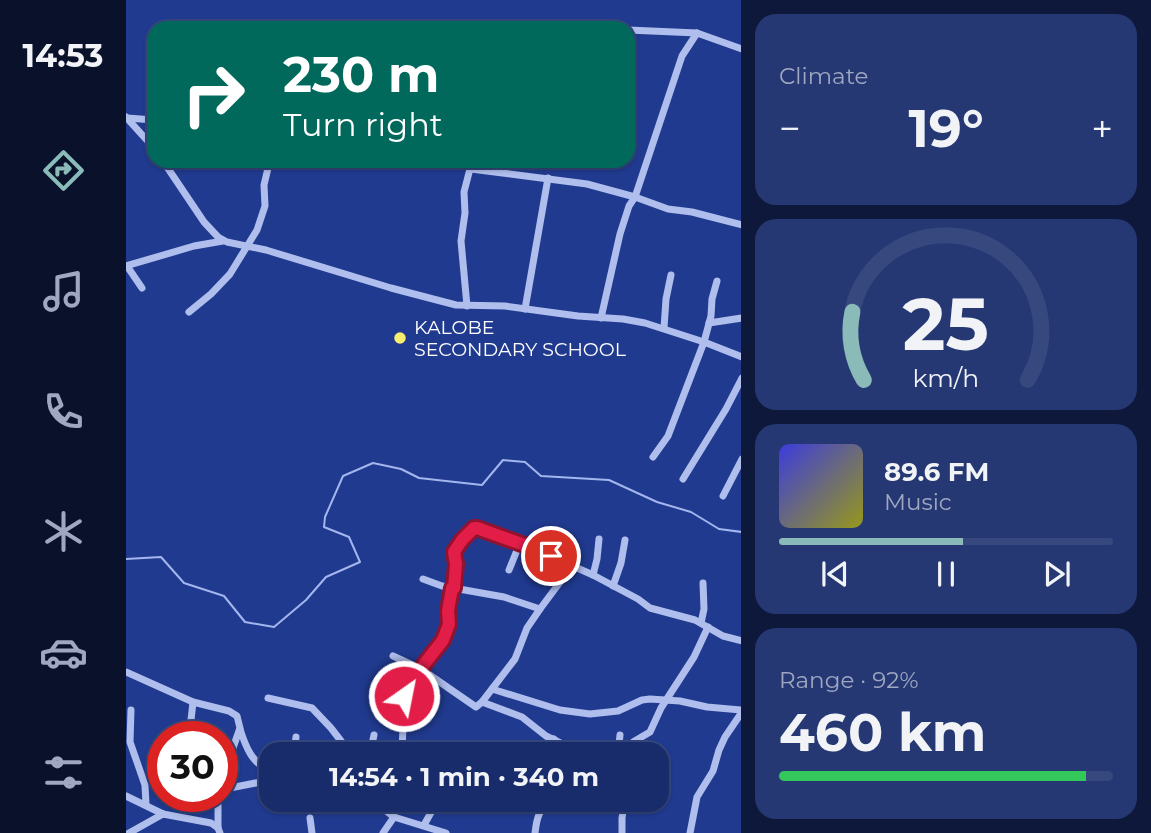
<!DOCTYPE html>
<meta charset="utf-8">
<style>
:root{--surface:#182c6b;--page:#253873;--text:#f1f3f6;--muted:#9fa7c1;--line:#36487e;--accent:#8bbbb9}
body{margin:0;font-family:Montserrat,sans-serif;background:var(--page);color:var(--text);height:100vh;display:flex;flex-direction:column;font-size:26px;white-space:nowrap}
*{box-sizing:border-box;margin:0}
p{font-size:23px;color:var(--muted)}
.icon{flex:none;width:38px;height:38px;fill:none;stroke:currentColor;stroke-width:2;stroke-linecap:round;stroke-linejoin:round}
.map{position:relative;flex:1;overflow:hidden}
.drawer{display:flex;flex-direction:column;gap:14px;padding:14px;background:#0d183b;width:410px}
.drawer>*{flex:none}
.guide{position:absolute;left:21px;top:21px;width:488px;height:147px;border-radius:21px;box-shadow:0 2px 5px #0004,0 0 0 2px var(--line);background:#00695c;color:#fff;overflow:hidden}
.speed{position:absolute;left:21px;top:721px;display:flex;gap:14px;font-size:35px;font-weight:700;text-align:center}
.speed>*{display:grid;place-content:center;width:91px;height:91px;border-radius:50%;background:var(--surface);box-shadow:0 2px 5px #0004,0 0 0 2px var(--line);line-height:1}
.speed .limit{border:10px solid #d22;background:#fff;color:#111}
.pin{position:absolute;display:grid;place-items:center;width:60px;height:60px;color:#fff;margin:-30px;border:4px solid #fff;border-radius:50%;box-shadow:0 2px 7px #0007}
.me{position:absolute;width:77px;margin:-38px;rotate:33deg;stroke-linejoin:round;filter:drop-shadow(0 0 5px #0008)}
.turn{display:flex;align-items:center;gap:24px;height:147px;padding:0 21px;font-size:32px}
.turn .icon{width:91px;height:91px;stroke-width:2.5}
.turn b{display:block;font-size:49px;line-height:60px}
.big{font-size:52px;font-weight:700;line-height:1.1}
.drawer .tile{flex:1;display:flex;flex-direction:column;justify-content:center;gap:10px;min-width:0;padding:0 24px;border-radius:21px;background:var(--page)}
.drawer .dial{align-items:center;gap:0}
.dial svg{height:182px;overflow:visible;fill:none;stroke:var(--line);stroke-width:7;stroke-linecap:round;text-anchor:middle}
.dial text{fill:var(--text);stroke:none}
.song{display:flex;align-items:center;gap:21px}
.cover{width:84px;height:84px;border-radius:10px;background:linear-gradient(135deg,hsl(240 70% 55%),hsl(60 70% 35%))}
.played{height:7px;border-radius:4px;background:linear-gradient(90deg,var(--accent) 55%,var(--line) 55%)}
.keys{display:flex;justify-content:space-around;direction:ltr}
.heat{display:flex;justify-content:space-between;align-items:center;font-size:38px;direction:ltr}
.charge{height:10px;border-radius:5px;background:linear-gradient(90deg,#34c759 92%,var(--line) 0)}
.trip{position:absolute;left:133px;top:742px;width:410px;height:70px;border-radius:21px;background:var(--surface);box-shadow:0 2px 5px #0004,0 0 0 2px var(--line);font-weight:700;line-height:70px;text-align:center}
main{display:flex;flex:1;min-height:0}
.dock{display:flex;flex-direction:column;width:126px;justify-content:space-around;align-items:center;background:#0a122b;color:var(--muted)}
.dock .icon{width:49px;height:49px}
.dock .current{color:var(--accent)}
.dock b{font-size:32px;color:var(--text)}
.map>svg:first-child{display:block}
</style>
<main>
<nav class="dock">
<b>14:53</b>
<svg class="icon current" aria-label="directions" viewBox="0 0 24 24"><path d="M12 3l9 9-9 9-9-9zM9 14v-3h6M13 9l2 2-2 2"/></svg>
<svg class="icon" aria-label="music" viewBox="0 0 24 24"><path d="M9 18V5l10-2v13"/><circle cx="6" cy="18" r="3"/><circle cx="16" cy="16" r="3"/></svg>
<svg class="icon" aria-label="phone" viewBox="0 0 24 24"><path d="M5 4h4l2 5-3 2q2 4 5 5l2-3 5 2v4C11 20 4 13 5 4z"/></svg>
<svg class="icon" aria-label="climate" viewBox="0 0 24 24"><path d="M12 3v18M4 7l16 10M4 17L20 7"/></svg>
<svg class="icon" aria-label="car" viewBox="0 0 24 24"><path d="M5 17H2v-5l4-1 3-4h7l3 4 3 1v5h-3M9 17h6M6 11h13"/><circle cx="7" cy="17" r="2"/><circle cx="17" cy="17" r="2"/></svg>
<svg class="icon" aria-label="filters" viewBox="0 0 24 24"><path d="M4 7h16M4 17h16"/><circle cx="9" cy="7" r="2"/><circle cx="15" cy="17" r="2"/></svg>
</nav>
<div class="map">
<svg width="616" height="833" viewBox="0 0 616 833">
<rect width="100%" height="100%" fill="#203a8f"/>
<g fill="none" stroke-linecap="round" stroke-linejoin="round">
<path stroke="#a3b6ee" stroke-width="2" d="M0,559L35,557L58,583L98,596L119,622L148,627L180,600L200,577L234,562L223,537L198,527L199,517L217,476L247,463L275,469L293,478L356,485L377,460L399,462L415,476L483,480L531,502L565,512L593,529L616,532"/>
<g stroke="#afbeec" stroke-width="7">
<path d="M502,30L571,33L616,49"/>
<path d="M0,117L28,148"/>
<path d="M1,118L28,120"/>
<path d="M37,161L78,222L92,237L101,242L140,250L265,288L330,305L379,306L452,316L497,319L519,323L578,342L616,357"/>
<path d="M345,169L461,184L509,197L542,209L566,212L616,225"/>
<path d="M0,266L68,246L97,241"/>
<path d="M1,266L16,288"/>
<path d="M341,306L335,241L339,213L338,192L346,161"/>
<path d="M399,309L422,178"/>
<path d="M63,312L85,294L104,274L131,230L139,206L138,185L142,168V161"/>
<path d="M475,318L494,234L503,206L509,197L556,56L571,33"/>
<path d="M583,323L616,318"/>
<path d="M538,328L540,299L545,275"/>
<path d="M527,457L542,436L578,342L585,316L586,299L591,281"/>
<path d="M557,479L600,409L616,378"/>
<path d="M597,496L616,459"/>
<path d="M383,570L394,543"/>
<path d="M467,575L471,559L473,539"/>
<path d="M297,579L316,586L378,597L414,609"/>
<path d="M487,586L495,563L499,540"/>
<path d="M328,588V552L344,530L347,528H351L404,547L467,575L512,599L524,608L569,620L597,636L616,641"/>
<path d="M575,623L578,609L577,583"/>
<path d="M267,656L295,669L350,707L356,702L389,659L401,628L414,609L446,566"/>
<path d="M0,672L67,702L103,711L111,716L114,728L96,779"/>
<path d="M366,689L434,710L464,714L492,711L516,700L524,699L554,701L581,707L616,710"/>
<path d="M142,698L186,708L205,728L225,754"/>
<path d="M356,702L396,717L420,736L457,754"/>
<path d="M5,710L4,742L19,785L20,805"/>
<path d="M114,729C120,748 126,763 145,772"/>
<path d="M66,737L65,720L67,702"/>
<path d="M168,754L170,737"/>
<path d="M244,754L248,735"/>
<path d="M276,754L278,696L289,677L317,640L323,624L322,611L326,588"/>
<path d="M419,754L428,739"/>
<path d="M492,754L494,735"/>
<path d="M506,754L507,742L524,732L535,708L568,657L582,627"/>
<path d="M96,791L104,788L145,780"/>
<path d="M0,796L37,814L85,823L92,828"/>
<path d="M92,796V828L94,833"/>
<path d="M246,800L268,817L320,833"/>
<path d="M184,818L186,833"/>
<path d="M298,825L312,800"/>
<path d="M3,833L37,814"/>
<path d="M257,833L268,817"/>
<path d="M409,833C411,816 413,811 424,800"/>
<path d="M496,833V818L499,800"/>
<path d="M564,833L571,797L587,771L593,750L599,737L616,712"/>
</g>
</g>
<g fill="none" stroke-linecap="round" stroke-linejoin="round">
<defs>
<path id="route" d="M278,696L299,663L317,640L323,624L322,611L326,588H328L330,564L328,552L336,540L348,528H351L404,547L425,556"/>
</defs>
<use href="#route" stroke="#92132f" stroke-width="18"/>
<use href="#route" stroke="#e11d48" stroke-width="12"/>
</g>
<circle fill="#faee70" stroke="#203a8f" stroke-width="2.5" cx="274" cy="338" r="7"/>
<g text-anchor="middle" stroke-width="7" stroke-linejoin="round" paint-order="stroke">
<g font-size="19" fill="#fff" stroke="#203a8f" text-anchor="start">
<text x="288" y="334">KALOBE<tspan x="288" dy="22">SECONDARY SCHOOL</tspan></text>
</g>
</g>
</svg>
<div class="speed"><div class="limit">30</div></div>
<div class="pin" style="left:425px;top:556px;background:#d93025"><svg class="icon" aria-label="arrive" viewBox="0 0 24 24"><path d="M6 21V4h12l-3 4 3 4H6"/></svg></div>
<svg class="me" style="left:278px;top:696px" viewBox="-20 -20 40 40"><circle r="17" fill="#e11d48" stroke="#fff" stroke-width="3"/><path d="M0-11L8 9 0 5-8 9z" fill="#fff"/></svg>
<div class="trip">14:54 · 1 min · 340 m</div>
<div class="guide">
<div class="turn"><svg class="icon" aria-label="right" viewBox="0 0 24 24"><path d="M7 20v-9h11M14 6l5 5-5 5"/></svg><div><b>230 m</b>Turn right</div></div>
</div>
</div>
<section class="drawer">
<div class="tile"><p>Climate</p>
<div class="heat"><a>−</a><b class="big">19°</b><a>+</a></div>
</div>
<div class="tile dial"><svg viewBox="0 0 100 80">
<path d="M14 69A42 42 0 1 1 86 69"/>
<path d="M14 69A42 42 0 0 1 9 39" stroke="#8bbbb9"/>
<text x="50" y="56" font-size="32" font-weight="700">25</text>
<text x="50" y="72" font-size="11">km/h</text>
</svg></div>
<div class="tile">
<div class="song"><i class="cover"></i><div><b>89.6 FM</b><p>Music</p></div></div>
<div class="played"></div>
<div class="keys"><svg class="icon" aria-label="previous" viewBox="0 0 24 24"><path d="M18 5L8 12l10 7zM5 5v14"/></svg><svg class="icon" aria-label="pause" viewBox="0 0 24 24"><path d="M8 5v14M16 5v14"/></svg><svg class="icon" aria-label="next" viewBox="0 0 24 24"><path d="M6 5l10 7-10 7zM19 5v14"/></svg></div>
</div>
<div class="tile"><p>Range · 92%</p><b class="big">460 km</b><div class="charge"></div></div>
</section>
</main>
